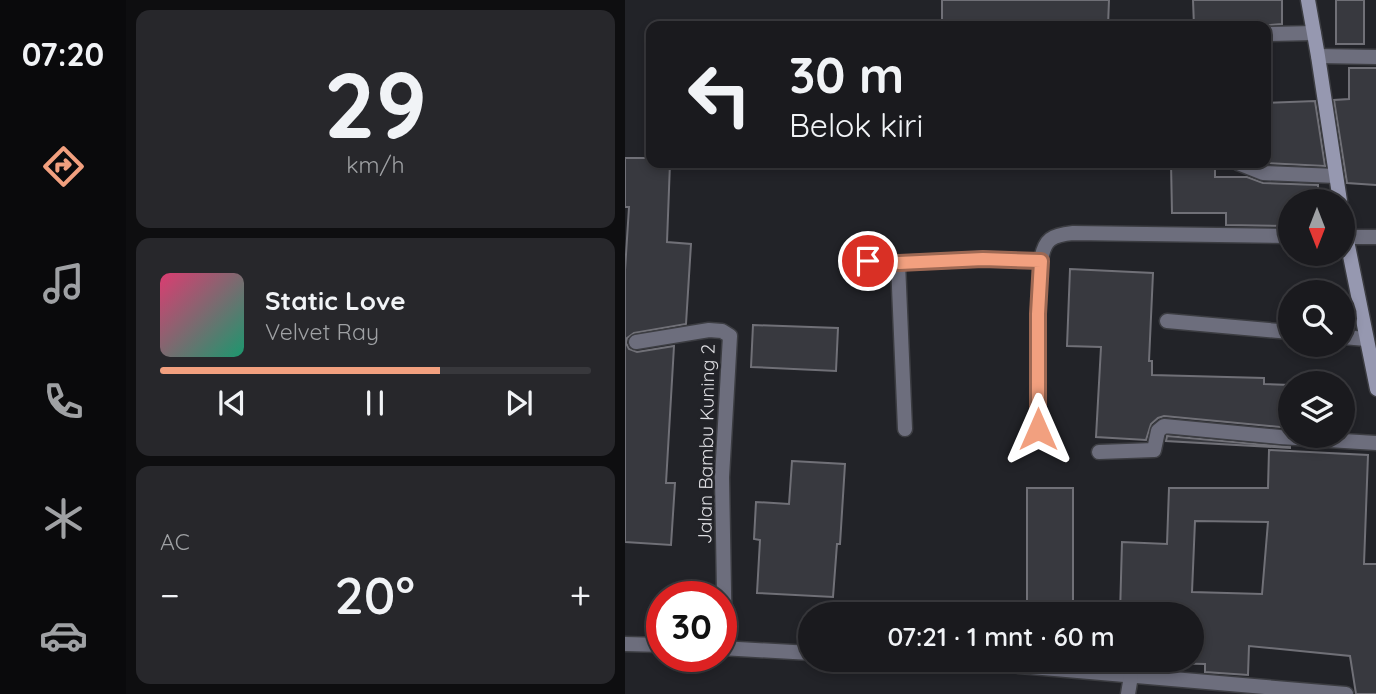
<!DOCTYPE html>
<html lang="id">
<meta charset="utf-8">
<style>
:root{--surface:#1a1a1e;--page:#27272b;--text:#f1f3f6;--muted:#9fa1a4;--line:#38383c;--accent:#f2a07f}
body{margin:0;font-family:Quicksand,sans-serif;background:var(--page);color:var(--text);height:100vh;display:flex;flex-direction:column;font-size:26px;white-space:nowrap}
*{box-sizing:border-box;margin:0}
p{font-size:23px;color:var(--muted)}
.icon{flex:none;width:38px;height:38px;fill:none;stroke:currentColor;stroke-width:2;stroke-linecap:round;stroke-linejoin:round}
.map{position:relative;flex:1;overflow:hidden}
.side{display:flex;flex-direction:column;gap:10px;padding:10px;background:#0e0e10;width:499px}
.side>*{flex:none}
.top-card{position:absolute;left:21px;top:21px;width:625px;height:147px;border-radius:14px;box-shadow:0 4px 10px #0003,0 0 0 2px var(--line);background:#1a1a1e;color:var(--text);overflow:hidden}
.needle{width:46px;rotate:180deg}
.controls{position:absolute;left:653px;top:189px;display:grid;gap:14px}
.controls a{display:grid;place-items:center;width:77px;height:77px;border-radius:50%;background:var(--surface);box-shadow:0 4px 10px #0003,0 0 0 2px var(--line);font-size:35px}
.speed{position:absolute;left:21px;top:581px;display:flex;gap:14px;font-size:35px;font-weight:700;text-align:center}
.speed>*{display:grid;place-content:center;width:91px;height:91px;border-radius:50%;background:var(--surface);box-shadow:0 4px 10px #0003,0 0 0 2px var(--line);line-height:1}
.speed .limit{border:10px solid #d22;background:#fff;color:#111}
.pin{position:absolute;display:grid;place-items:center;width:60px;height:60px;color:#fff;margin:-30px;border:4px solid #fff;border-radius:50%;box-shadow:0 2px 7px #0007}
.me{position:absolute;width:77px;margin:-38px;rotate:0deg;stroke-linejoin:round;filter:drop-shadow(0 0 5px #0008)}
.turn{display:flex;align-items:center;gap:24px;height:147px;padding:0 28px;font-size:32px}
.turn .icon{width:91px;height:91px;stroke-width:2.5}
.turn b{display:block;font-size:49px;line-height:60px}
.big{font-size:52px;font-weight:600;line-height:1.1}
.side .tile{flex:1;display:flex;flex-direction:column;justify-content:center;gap:10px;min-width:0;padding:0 24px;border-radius:14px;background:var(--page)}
.side .dial{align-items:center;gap:0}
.dial b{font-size:91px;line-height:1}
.song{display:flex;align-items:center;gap:21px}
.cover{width:84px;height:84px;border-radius:10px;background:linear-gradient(135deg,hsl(340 70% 55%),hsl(160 70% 35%))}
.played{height:7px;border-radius:4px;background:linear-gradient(90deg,var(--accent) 65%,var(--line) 65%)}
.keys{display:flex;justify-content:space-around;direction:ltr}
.heat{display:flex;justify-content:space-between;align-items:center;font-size:38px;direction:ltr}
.trip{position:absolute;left:173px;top:602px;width:406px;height:70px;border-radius:35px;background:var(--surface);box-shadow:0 4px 10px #0003,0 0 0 2px var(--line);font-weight:600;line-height:70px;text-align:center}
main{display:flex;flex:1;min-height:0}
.tabs{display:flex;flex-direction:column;width:126px;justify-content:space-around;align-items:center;background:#0a0a0c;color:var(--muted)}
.tabs .icon{width:49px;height:49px}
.tabs .current{color:var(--accent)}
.tabs b{font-size:32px;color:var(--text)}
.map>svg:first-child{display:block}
</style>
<main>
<nav class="tabs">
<b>07:20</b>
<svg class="icon current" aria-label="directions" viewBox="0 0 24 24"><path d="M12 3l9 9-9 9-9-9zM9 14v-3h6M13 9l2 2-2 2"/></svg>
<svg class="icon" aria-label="music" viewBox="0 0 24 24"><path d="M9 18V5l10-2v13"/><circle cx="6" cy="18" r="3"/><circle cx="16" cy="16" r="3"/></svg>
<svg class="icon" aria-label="phone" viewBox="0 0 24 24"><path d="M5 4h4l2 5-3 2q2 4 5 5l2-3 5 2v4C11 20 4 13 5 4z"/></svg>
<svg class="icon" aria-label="climate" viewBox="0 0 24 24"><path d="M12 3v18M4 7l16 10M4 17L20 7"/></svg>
<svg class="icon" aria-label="car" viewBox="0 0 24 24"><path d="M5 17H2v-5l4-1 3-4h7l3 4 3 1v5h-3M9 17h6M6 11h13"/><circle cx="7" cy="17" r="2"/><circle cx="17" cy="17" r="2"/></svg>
</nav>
<section class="side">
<div class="tile dial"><b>29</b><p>km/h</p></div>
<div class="tile">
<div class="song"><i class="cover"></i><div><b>Static Love</b><p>Velvet Ray</p></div></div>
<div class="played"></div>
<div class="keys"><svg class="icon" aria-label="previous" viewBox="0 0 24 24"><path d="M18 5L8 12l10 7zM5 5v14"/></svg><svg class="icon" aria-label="pause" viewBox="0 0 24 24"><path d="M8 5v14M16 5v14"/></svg><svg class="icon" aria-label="next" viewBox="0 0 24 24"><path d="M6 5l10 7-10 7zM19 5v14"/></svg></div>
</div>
<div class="tile"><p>AC</p>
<div class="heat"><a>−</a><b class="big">20°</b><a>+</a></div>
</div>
</section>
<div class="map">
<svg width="752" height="694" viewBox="0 0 752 694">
<rect width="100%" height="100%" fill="#222328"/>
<g fill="#38393f" stroke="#707077" stroke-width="2" fill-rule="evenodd">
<path d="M317,0H484L483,26H406L317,23Z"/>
<path d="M568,0H657V24L635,26H569Z"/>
<rect x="711" y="0" width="28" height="44"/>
<path d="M724,68H752V185L722,183L709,100L724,99Z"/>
<path d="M690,101L700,166L640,163V103Z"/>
<path d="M0,158H26V163H45L42,242L66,244L61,324L9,333L2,338L1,343L4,349L12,352L49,346L41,483H50L46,545L0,542V270L4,207H0Z"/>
<path d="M546,163H590V177H622L638,183L693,185V201H665V226L601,225V213H547Z"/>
<path d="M445,269L528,273L524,361H527V375L639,378V384L665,385V428L539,416L533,418L526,424L521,440L471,437L476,347L442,346Z"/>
<path d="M128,325L213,328L211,371L126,367Z"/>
<path d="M542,436L665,447V448L541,441Z"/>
<path d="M644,450L743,455L739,564H752V694H731L725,656L624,646L623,675L580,672V664L494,662V660H567V614H495L497,542L542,544L544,488H643ZM570,521L643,522L637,594L567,592Z"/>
<path d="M167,461L220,464L215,544H212L208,597L132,593L135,540L129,539L131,502L164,504Z"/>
<rect x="402" y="488" width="46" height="126"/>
</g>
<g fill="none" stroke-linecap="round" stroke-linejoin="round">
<defs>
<g id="service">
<path d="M542,321L665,332"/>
<path d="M718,337L741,339"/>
</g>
<g id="minor">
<path d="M640,34L689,33"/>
<path d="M693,56L752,57"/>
<path d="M613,163L638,173L711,176"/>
<path d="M718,237H752"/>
<path d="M243,261L273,263L358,259L416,261C419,239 427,235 448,233L665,236"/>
<path d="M273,263L280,429"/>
<path d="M11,342L84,330L97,331L105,336L97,477L100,648"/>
<path d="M413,429V314L416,261"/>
<path d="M474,452L529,450L533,431L539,426L655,437L752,443"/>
<path d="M0,644L37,645"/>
<path d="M96,648L186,653"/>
<path d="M297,660L384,665L721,694"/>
<path d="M503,694L506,676"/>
</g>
<g id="secondary">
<path d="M683,0L693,56L715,201"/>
<path d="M718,221L752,389"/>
</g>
</defs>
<use href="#service" stroke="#3c3d42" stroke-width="17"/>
<use href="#minor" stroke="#3c3d42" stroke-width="17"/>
<use href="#secondary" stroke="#3c3d42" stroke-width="17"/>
<use href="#service" stroke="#6d6e7d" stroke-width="14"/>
<use href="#minor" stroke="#6d6e7d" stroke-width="14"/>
<use href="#secondary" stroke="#9698b0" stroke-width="14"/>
</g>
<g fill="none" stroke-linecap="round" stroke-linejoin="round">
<defs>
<path id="route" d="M243,261L274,263L358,259L416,261L413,314V429"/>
</defs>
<use href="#route" stroke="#9d6853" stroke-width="18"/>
<use href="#route" stroke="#f2a07f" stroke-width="12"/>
</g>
<g text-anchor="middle" stroke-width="5" stroke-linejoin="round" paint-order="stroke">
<g font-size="19" fill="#dcdce0" stroke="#222328">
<text transform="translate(81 444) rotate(-89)" y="7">Jalan Bambu Kuning 2</text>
</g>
</g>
</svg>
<div class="controls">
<a><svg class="needle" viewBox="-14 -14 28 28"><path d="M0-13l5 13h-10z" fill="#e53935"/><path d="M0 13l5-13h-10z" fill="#9fa1a4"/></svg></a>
<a><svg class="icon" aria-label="search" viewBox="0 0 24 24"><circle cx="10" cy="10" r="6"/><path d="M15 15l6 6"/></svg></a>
<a><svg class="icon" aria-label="layers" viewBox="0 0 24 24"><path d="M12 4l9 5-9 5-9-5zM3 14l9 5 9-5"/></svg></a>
</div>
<div class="speed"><div class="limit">30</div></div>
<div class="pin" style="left:243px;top:261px;background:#d93025"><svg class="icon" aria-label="arrive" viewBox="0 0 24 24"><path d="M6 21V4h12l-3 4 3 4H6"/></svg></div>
<svg class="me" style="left:413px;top:429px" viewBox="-20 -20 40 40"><path d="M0-17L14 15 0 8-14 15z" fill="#f2a07f" stroke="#fff" stroke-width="4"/></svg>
<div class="trip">07:21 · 1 mnt · 60 m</div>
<div class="top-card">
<div class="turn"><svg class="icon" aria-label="left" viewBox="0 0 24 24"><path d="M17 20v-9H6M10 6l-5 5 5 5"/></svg><div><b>30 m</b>Belok kiri</div></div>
</div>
</div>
</main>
